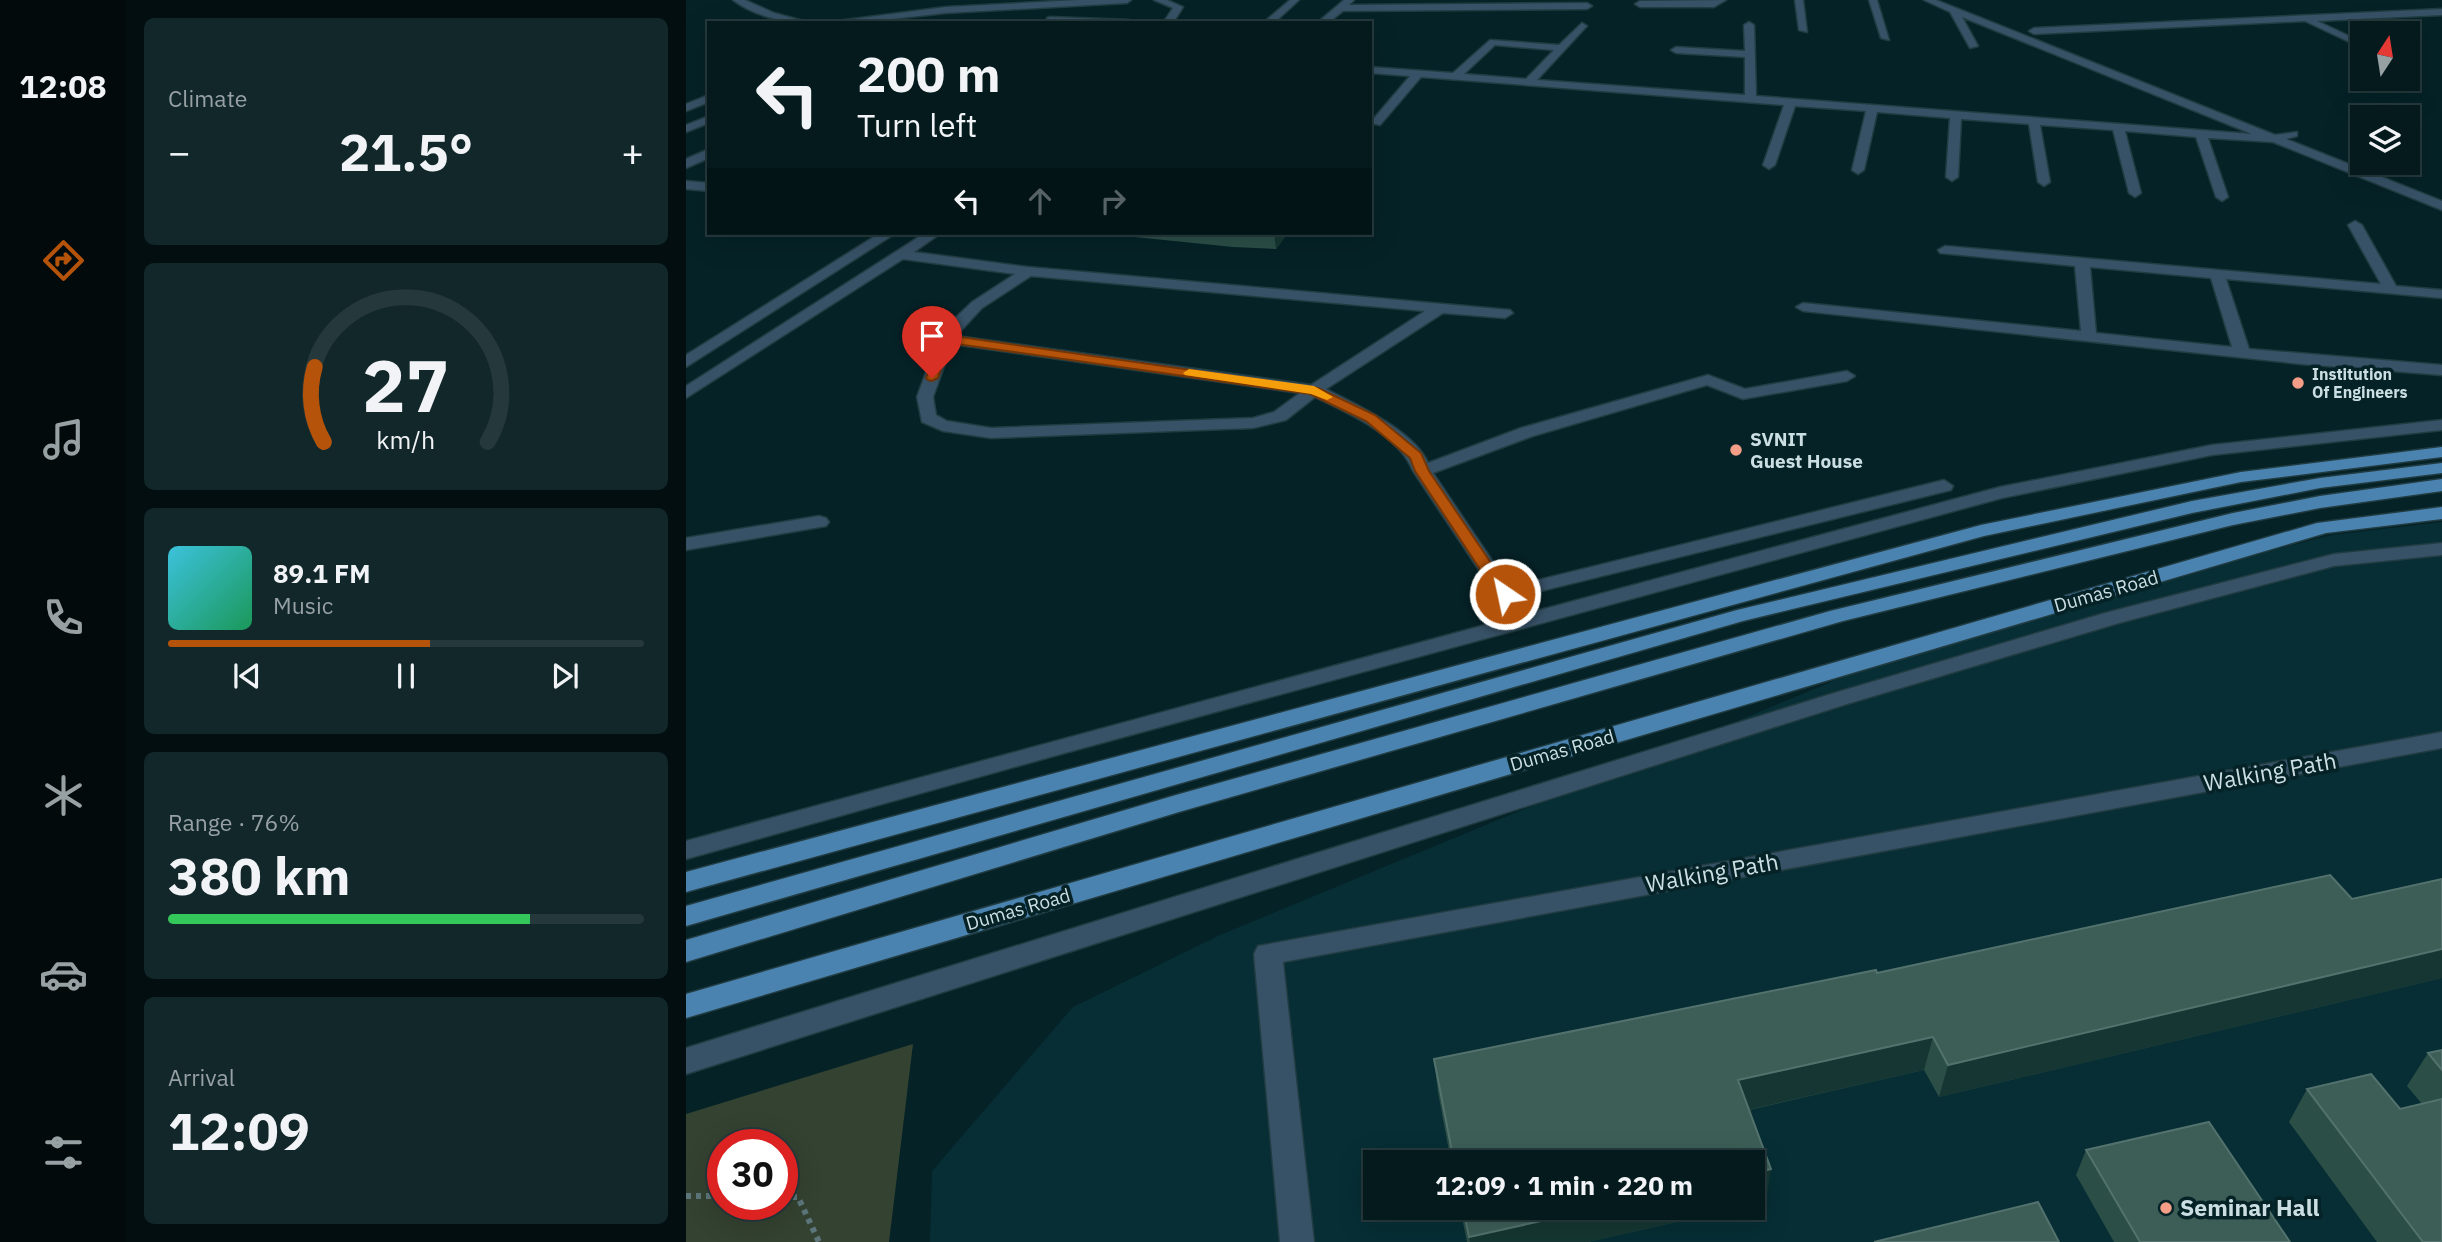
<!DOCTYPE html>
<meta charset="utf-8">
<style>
:root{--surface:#041a1d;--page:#12272a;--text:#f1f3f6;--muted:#97a1a4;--line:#25383b;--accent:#b45309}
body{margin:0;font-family:"IBM Plex Sans",sans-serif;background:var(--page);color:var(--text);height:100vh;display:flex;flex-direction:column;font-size:26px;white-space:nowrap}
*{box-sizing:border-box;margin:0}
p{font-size:23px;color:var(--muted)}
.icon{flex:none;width:38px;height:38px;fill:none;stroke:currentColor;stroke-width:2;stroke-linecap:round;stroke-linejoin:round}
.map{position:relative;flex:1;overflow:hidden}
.panel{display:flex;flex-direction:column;gap:18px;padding:18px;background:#020e10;width:560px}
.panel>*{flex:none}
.hud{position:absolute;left:21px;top:21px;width:665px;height:214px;border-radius:0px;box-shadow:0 7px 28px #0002,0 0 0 2px var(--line);background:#041a1d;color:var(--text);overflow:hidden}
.needle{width:46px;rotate:12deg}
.tools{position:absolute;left:1664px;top:21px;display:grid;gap:14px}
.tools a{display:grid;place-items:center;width:70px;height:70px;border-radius:0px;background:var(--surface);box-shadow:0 7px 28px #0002,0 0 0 2px var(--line);font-size:35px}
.speed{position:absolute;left:21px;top:1129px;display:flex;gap:14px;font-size:35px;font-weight:700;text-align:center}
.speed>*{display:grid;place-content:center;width:91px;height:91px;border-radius:50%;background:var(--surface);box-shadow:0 7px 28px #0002,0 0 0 2px var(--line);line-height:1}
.speed .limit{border:10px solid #d22;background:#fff;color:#111}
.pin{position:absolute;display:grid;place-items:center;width:60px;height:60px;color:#fff;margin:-72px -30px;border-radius:50% 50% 50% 0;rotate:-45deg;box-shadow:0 0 7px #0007}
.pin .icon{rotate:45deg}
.me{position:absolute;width:77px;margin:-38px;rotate:326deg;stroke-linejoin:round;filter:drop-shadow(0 0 5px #0008)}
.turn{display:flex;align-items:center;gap:24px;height:147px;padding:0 35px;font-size:32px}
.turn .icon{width:91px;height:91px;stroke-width:2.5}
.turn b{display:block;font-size:49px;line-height:60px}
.lanes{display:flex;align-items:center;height:66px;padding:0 35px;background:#0003;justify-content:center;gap:35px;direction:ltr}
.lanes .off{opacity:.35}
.big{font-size:52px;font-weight:700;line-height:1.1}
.panel .card{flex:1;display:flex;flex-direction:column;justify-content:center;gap:10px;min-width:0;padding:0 24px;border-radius:10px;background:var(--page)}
.panel .dial{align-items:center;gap:0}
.dial svg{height:182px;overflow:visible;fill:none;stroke:var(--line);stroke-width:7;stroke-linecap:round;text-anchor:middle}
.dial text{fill:var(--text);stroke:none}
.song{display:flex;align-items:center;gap:21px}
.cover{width:84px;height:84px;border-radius:10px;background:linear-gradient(135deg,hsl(190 70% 55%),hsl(150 70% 35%))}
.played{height:7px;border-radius:4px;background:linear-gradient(90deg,var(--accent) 55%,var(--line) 55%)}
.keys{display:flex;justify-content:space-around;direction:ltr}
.heat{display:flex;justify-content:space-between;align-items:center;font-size:38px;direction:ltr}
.charge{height:10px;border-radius:5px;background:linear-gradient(90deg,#34c759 76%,var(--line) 0)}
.trip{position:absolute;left:677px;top:1150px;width:402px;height:70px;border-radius:0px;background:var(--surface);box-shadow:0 7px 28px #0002,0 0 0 2px var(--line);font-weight:700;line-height:70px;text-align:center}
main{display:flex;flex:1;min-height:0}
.menu{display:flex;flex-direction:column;width:126px;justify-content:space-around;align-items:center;background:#020a0c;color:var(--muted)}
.menu .icon{width:49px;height:49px}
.menu .on{color:var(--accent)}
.menu b{font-size:32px;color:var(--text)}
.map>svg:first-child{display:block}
</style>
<main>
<nav class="menu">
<b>12:08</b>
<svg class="icon on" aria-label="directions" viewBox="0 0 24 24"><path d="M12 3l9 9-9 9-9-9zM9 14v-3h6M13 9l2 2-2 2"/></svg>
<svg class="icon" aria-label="music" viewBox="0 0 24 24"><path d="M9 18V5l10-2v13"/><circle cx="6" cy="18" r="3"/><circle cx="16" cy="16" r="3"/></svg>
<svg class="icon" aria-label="phone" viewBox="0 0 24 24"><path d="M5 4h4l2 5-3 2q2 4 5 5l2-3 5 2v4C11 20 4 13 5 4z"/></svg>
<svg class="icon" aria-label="climate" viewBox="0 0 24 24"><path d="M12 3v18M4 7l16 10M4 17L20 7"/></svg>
<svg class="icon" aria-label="car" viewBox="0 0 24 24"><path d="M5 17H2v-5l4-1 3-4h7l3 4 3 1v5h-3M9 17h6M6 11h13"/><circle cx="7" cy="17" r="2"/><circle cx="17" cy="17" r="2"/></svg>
<svg class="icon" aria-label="filters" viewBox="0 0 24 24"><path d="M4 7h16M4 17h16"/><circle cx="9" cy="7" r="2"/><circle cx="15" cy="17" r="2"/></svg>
</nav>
<section class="panel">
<div class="card"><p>Climate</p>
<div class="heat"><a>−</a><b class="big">21.5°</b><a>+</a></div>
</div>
<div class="card dial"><svg viewBox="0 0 100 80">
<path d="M14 69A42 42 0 1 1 86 69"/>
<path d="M14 69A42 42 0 0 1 10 36" stroke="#b45309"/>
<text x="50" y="56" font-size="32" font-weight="700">27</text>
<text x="50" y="72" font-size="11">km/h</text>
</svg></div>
<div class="card">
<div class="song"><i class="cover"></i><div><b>89.1 FM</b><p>Music</p></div></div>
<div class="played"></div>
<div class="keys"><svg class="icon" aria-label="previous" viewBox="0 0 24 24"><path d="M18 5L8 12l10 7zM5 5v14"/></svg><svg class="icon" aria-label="pause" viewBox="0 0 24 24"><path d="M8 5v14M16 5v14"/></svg><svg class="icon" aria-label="next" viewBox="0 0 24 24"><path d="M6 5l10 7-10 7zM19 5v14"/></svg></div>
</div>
<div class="card"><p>Range · 76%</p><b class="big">380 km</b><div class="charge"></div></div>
<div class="card"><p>Arrival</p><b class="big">12:09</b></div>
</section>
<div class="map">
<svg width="1756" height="1242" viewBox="0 0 1756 1242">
<rect width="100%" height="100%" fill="#052227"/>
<path fill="#062e34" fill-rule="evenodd" d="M1756,522V1242H244L246,1171L387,1007L534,935L1261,634L1646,535ZM690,1162H1068V1208H690Z"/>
<path fill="#344231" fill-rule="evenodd" d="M227,1044L203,1242H0V1114ZM37,1144H96V1204H37Z"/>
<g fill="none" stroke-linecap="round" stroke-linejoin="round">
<defs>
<g id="minor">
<path d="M47,0H59L88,13L125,23C98,23 68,16 47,0Z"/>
<path d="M392,0H445L441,3L260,13L169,23H136L260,7Z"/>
<path d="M468,0H481L497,7L487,23H477L487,8Z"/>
<path d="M604,0H613L588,23H577Z"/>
<path d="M658,0H668L663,5L901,3L906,6L901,9L657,11L642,23H631Z"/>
<path d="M1040,0L1028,7H954L949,4L954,1Z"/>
<path d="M1109,0H1117L1121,32L1113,30Z"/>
<path d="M1183,0H1191L1203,40L1195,38Z"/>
<path d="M1238,0H1250L1589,135L1611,132V136L1600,139L1756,201V210L1587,142L1522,138L1542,197L1536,201L1530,197L1510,137L1439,131L1455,193L1449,197L1443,193L1427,130L1354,125L1364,182L1358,186L1352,182L1343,124L1275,119L1272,177L1266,181L1260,177L1264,118L1191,112L1178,170L1172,174L1166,170L1180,111L1109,106L1089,165L1083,169L1077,165L1098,105L735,77L694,125L684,123L724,76L684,73V67L767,73L804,40L873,45L896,23L901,26L899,28L851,80L1059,95V57L990,53L985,50L990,47L1059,51L1058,25L1063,22L1068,25L1070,96L1566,134L1276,17L1292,46L1284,48L1264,12ZM809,45L868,50L840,79L778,74Z"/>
<path d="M1756,9V15L1631,21L1676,42V48L1619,21L1348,34L1343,31L1348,28Z"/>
<path d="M364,17L443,20L448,23L361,22V18Z"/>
<path d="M23,95V102L0,111V104Z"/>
<path d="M23,116V123L0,132V125Z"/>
<path d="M23,149V158L0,168V159Z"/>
<path d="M0,181L23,183V191L0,189Z"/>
<path d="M1669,221L1676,225L1710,286L1756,290V298L1540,279L1563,349L1756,365V375L1615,364L1117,311L1110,307L1117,303L1395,331L1389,266L1254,253L1252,250L1259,246L1695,284L1662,225ZM1404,267L1525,278L1546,347L1410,333Z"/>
<path d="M194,233H210L0,367V355Z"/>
<path d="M239,233H255L228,252L342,267L824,310L827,313L819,318L757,313L640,389C669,404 729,431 742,463L835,428L1022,375L1059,389L1161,371L1169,376L1161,381L1057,399L1021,385L847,436L747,473L824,587L1258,480L1267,486L1265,490L831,597L843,613L1314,487L1526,445L1756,420V430L1526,455L1316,498L375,754L0,859V841L825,618L727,471C713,435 662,413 629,397L600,420L567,428L305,438L257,431L236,422L231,397L252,339L265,322L286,302L329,274L217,259L0,398V386ZM345,276L739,311L625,385L270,336L296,308ZM266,344L614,393L588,412L567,418L305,428L261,421L250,415L247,397Z"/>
<path d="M133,516L140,518L143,522L140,526L0,550V538Z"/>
<path d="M1756,543V555L1648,566L1433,623L1161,704L0,1074V1048L1145,694L1419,613L1648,554Z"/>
<path d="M1756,732V748L597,962L628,1242H594L568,954L572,946Z"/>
</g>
<g id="major">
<path d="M1756,447V457L1555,482L1298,536L0,892V872L1295,525L1555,472Z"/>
<path d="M1756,463V473L1634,488L1506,513L1057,621L0,926V906L1051,610L1506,501L1634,478Z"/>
<path d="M1756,479V491L1634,508L1547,525L1157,621L493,812L0,962V940L490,795L1144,611L1547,513L1634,496Z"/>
<path d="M1756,507V519L1640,533L0,1018V994L1631,523Z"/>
</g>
</defs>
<use href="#minor" stroke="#213c41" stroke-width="3"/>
<use href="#major" stroke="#213c41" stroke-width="3"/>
<g stroke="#5d767b" stroke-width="6" stroke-dasharray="5 5" stroke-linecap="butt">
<path d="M0,1196H37"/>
<path d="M96,1197H112L133,1242"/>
</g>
<use href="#minor" fill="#375166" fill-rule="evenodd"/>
<use href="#major" fill="#4b83b0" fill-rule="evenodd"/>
</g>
<g fill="#2b4e46">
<path d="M409,233H602L590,249L547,247Z"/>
<path d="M1756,879V978L1253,1097L1238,1070L1063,1110L1080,1201L1068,1204V1162H765L752,1092L748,1059L1191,973L1666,899Z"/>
<path d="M1756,1050V1242H1691L1603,1122L1621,1089L1714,1109L1736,1104L1721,1086L1742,1053Z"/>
<path d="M1400,1150L1604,1242H1428L1390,1175Z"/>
<path d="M774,1208H1052L902,1242H781Z"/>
</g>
<g fill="#153632">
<path d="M686,93L687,108L684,112V95Z"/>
<path d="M588,233H602L590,249Z"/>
<path d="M1756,949V978L1253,1097L1262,1065Z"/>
<path d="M1247,1037L1238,1070L1047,1113L1052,1080Z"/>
<path d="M1085,1169L1080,1201L1068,1204V1173Z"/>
<path d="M914,1208H1052L902,1242H784L783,1237Z"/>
</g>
<g fill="#3c5e57" stroke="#53726d" stroke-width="2">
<path d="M1644,875L1666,899L1756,879V949L1262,1065L1247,1037L1052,1080L1085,1169L1068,1173V1162H768L748,1059L1190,970L1191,973Z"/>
<path d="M1756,1050V1070L1742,1053Z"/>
<path d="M1685,1074L1714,1109L1756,1099V1242H1737L1621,1089Z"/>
<path d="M1523,1122L1604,1242H1454L1400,1150Z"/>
<path d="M1352,1202L1373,1242H1188Z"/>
<path d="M777,1208H914L783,1237Z"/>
</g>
<path fill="#b45309" stroke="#753606" stroke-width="2" d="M260,335L632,388L689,415L735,453L743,471L826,594L824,598H813L729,471L724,458L680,421L624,394L264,343L252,378L246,381L242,380L240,378L254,339Z"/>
<path fill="#f59e0b" d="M503,369L628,386L647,397L641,400L625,394L499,375L497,373Z"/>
<g fill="#f49e87" stroke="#052227" stroke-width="2.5">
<circle cx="1612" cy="383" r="7"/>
<circle cx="1050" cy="450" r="7"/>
<circle cx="1480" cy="1208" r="7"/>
</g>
<g text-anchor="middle" stroke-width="7" stroke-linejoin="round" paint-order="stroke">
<g font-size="16" font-weight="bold" fill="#cbdfe3" stroke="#052227" text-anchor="start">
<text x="1626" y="380">Institution<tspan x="1626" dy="18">Of Engineers</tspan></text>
</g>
<g font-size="19" font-weight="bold" fill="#cbdfe3" stroke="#052227" text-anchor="start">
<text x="1064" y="446">SVNIT<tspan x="1064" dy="22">Guest House</tspan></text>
</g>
<g font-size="19" fill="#cbdfe3" stroke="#052227">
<text transform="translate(1420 591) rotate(-16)" y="7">Dumas Road</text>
<text transform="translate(876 750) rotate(-16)" y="7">Dumas Road</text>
<text transform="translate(332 909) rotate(-16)" y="7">Dumas Road</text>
</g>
<g font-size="23" fill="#cbdfe3" stroke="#052227">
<text transform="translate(1584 772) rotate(-10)" y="8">Walking Path</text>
<text transform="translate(1026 873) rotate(-10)" y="8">Walking Path</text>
</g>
<g font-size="23" font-weight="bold" fill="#cbdfe3" stroke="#052227" text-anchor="start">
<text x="1494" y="1216">Seminar Hall</text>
</g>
</g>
</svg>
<div class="tools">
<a><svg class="needle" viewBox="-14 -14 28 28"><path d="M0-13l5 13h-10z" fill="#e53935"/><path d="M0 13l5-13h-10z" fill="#97a1a4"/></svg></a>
<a><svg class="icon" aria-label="layers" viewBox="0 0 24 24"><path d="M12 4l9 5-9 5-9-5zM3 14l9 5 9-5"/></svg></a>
</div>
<div class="speed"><div class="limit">30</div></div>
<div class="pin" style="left:246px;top:378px;background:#d93025"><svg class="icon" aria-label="arrive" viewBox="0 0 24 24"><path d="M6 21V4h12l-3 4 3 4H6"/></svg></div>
<svg class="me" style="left:819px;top:594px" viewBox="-20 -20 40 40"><circle r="17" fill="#b45309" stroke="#fff" stroke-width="3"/><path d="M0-11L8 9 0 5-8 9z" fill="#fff"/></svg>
<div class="trip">12:09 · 1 min · 220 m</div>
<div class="hud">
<div class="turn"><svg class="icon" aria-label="left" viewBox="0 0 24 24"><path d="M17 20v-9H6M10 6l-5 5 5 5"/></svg><div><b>200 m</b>Turn left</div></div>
<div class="lanes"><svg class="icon" aria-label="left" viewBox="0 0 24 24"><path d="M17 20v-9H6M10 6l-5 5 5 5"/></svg><svg class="icon off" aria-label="ahead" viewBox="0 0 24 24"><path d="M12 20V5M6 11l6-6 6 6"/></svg><svg class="icon off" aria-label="right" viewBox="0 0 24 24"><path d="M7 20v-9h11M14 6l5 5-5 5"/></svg></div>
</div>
</div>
</main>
